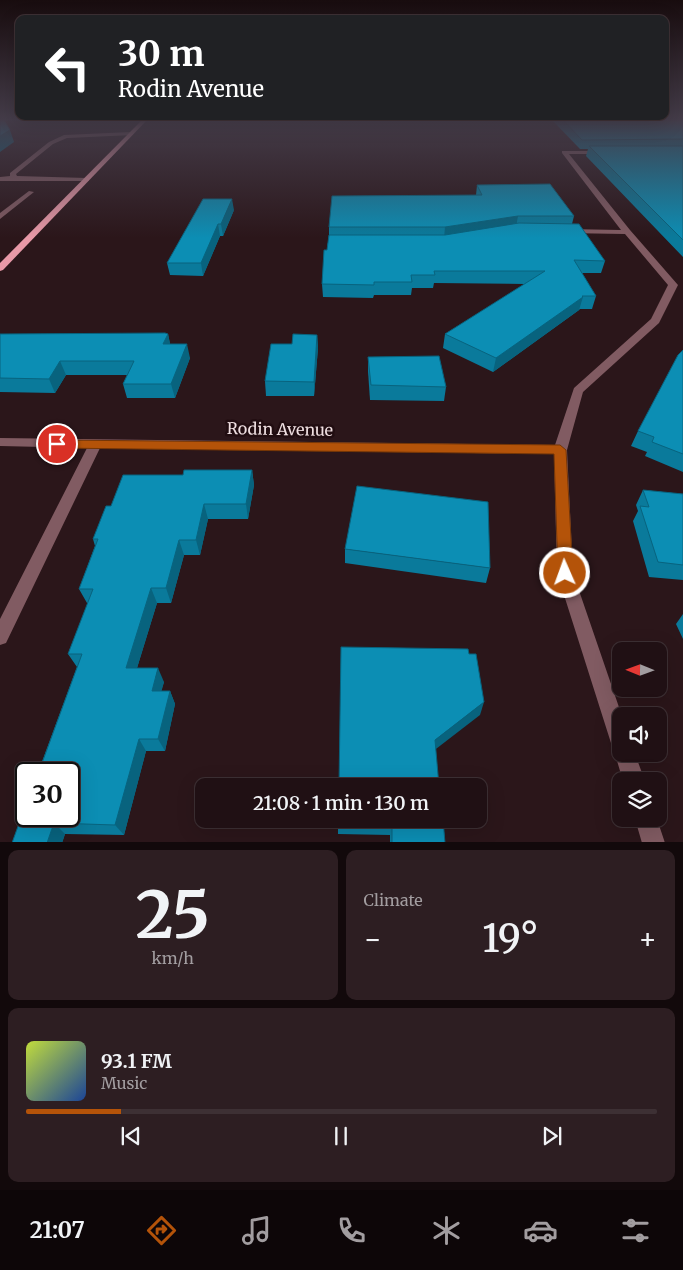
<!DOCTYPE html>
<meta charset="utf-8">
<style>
:root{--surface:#201014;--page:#2d1e22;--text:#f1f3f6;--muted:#a29da0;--line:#3d3034;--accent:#b45309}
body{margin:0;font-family:Merriweather,serif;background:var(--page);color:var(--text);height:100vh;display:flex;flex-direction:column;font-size:19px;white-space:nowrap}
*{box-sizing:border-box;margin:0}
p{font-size:16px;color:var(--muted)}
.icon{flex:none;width:28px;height:28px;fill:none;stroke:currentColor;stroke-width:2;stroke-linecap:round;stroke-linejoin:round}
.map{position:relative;height:842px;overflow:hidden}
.sheet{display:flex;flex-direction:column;gap:8px;padding:8px;background:#12090b;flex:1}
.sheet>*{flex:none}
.banner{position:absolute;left:15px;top:15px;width:654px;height:105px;border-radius:10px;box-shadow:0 5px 20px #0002,0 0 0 1px var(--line);background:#202124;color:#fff;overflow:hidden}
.needle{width:32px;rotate:271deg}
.buttons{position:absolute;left:612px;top:642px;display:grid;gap:10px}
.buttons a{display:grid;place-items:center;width:55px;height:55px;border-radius:10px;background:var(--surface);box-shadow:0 5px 20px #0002,0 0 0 1px var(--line);font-size:25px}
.speed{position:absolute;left:15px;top:762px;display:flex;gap:10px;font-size:25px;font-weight:700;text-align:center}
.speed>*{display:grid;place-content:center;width:65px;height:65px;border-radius:50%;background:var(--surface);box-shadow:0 5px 20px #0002,0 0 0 1px var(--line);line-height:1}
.speed .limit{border:2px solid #111;border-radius:8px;background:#fff;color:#111}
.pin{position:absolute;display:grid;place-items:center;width:42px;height:42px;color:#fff;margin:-21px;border:2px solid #fff;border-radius:50%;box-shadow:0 1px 5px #0007}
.me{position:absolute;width:55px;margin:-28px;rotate:358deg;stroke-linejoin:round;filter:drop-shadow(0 0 4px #0008)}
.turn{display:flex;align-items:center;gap:18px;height:105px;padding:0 20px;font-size:22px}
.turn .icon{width:65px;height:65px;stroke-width:2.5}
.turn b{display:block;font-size:35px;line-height:42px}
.big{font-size:38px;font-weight:600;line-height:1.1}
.sheet .tile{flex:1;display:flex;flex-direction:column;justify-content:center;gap:8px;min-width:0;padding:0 18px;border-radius:10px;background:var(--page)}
.sheet .dial{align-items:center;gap:0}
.dial b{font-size:65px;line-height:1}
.song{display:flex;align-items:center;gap:15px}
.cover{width:60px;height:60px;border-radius:8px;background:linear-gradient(135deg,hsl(70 70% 55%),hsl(220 70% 35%))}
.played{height:5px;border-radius:2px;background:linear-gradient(90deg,var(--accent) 15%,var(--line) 15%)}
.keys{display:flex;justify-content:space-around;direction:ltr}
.heat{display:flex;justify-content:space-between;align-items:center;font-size:28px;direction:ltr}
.sheet .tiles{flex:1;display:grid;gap:8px;grid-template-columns:1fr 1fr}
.tile:last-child{grid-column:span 2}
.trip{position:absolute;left:195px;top:778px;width:292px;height:50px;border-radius:10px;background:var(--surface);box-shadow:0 5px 20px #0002,0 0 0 1px var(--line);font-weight:600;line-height:50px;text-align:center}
.tabs{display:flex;height:80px;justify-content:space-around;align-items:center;background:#0d0608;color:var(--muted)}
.tabs .icon{width:35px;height:35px}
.tabs .current{color:var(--accent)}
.tabs b{font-size:22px;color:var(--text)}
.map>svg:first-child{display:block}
</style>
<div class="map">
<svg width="683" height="843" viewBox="0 0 683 843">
<rect width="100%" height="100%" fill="#2b161a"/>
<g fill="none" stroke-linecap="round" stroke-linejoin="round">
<g fill="#815b62" fill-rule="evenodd">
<path d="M131,132L133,135L67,138L53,144L16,174L17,176L87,178L89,179V181H0V177L10,176V173L49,142L64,135Z"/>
<path d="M562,151H606L604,154H569L630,230L678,285L659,323L583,392L567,450L573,573L622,716L621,754H635L645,781H623L615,754L616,751L611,743L557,573L554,454L100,448L6,643L0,645V619L87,448L0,446V438L555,445L574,388L651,319L668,285L625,234L564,233L563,231L567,229L621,230L562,153Z"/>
<path d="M29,191L34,192L0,219V213Z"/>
<path d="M635,819H657L665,843H642Z"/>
</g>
<path fill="#e899a7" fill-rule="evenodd" d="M142,120H147L3,270L0,271V263Z"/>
</g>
<g fill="#0a7a9b">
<path d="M552,120H683V257L586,156L588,149H580Z"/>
<path d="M477,185L574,216L572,224L605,261L601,273H582L596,296L592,309H580L579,310L493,372L443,348L445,334L525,284L434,283L433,288H412L411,295H374L373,298L323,297L322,284L329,235V227L476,195Z"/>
<path d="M234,210L223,236H220L203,276L170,275L167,263Z"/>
<path d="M0,334H168L170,344L190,358L175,398H127L123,384L127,375H66L55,393L0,392Z"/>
<path d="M317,335L318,348L314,396H266L265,381L292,344Z"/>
<path d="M683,350V472L645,456L647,452L631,446L638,431Z"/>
<path d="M368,357L446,387L444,401L370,400L368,371Z"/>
<path d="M252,470L254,485L248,519H208L200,555H184L171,603H157L137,668L164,682L161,691H170L175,704L165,751H146L124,835L65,834L62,843H12L77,667L68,654L88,603H87L79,589L95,546L93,539L111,506L183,475Z"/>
<path d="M643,490L683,494V580L649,577L633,521L638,511L636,505Z"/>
<path d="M345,549L490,568L486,583L345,563Z"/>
<path d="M683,614V639L676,624Z"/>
<path d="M338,819H443L445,843H390V835L338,834Z"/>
</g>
<g fill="#08637e">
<path d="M10,130L14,142L0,152V136Z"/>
<path d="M232,199L234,210L223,236L221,224Z"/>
<path d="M518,216L516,227L444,239L445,227Z"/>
<path d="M218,224L220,236L203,276L201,263Z"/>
<path d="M583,297L579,310L493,372L496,358Z"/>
<path d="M168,334L171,348L163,344Z"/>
<path d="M317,335L318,348L314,396V382Z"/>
<path d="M187,344L190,358L175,398L171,384Z"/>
<path d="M60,361L66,375L55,393L49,379Z"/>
<path d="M252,470L254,485L248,519L246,504Z"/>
<path d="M204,504L208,519L200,555L196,540Z"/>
<path d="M179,540L184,555L171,603L166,588Z"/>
<path d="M151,588L157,603L133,681L126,668Z"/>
<path d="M158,668L164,682L158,704L152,691Z"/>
<path d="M170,691L175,704L165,751L158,739Z"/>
<path d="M484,702L480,715L432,752L435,740Z"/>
<path d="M139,739L146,751L124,835L115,825Z"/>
<path d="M54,823L65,834L62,843H47Z"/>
</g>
<g fill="#0c8eb4" stroke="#08637e">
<path d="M0,120H4L10,130L0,136Z"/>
<path d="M563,120H683V139L582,140Z"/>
<path d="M589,146H683V240Z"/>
<path d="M550,184L574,216H518L445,227H329L332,196L482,195L477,185Z"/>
<path d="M203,199H232L221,224H218L201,263H167Z"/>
<path d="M519,223L579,224L605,261L574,260L596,296H582L583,297L496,358L445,334L545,271H434L435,275H411L412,282H374V285L322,284L324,250H327L329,235H445Z"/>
<path d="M165,333L168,334L163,344H187L171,384H123L134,361H60L49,379L0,378V334Z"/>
<path d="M293,334L317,335L314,382L265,381L271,344H292Z"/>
<path d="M683,350V454L652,442L654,437L638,431L678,355Z"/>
<path d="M439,356L446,387L371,385L368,357Z"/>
<path d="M184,470H252L246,504H204L196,540H179L166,588H151L126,668H158L152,691H170L158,739H139L115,825L54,823L47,843H12L26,804V816H69V774H38L82,654H68L93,589H79L98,539H93L106,506H111L123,475H183Z"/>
<path d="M357,486L488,502L490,568L345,549Z"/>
<path d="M643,490L683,494V565L658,562L640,506L649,507Z"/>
<path d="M341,647L468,649L469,654H476L484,702L435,740L439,786H339Z"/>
<path d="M338,819H443L445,843H392V825L338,824Z"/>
</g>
<linearGradient id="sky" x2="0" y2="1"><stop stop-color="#180c0e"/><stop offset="0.5" stop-color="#443c49"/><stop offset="1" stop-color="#443c49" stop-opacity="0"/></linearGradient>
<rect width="683" height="238" fill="url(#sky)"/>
<path fill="#b45309" stroke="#753606" d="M57,440L560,445L566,450L573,573L570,577L565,579L560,577L558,573L554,454L57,448L51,444Z"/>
<g text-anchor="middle" stroke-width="5" stroke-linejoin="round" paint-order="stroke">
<g font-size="16" fill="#f0e0e2" stroke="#210d11">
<text transform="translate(280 429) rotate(1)" y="6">Rodin Avenue</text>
</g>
</g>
</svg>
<div class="buttons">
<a><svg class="needle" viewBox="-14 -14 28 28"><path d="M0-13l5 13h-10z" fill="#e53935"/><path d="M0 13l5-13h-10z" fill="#a29da0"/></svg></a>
<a><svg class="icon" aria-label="sound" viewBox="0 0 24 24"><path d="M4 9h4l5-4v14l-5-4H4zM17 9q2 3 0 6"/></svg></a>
<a><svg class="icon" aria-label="layers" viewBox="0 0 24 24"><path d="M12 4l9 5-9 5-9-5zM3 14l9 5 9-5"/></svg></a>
</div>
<div class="speed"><div class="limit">30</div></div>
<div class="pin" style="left:57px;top:444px;background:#d93025"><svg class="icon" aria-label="arrive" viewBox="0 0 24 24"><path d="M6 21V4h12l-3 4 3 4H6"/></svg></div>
<svg class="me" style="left:565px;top:573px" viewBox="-20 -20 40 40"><circle r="17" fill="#b45309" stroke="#fff" stroke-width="3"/><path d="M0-11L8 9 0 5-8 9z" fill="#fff"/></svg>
<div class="trip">21:08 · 1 min · 130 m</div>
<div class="banner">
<div class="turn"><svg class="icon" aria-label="left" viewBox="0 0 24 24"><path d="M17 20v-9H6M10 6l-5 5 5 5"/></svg><div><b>30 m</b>Rodin Avenue</div></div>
</div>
</div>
<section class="sheet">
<div class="tiles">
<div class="tile dial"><b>25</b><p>km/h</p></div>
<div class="tile"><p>Climate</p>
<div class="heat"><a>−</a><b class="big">19°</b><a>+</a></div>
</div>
<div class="tile">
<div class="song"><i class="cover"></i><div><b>93.1 FM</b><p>Music</p></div></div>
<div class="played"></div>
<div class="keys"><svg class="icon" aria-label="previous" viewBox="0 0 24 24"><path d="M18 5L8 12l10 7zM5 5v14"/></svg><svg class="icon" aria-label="pause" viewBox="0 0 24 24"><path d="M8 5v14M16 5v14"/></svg><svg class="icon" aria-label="next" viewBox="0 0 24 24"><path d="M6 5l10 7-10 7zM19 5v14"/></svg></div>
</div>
</div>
</section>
<nav class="tabs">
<b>21:07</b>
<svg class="icon current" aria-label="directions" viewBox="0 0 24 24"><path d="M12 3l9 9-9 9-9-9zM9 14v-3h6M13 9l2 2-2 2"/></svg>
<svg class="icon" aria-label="music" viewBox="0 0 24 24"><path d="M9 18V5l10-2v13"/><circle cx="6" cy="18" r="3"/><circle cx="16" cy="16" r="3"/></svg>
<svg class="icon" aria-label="phone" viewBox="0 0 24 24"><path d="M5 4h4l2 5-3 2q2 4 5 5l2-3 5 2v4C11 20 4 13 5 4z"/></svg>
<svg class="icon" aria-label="climate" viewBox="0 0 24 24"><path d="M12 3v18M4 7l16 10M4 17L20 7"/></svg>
<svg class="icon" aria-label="car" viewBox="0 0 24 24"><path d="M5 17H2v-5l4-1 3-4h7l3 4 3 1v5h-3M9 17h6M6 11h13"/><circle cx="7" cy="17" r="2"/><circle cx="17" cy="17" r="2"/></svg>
<svg class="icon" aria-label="filters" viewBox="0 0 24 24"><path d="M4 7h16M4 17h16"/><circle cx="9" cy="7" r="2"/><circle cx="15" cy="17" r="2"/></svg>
</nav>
